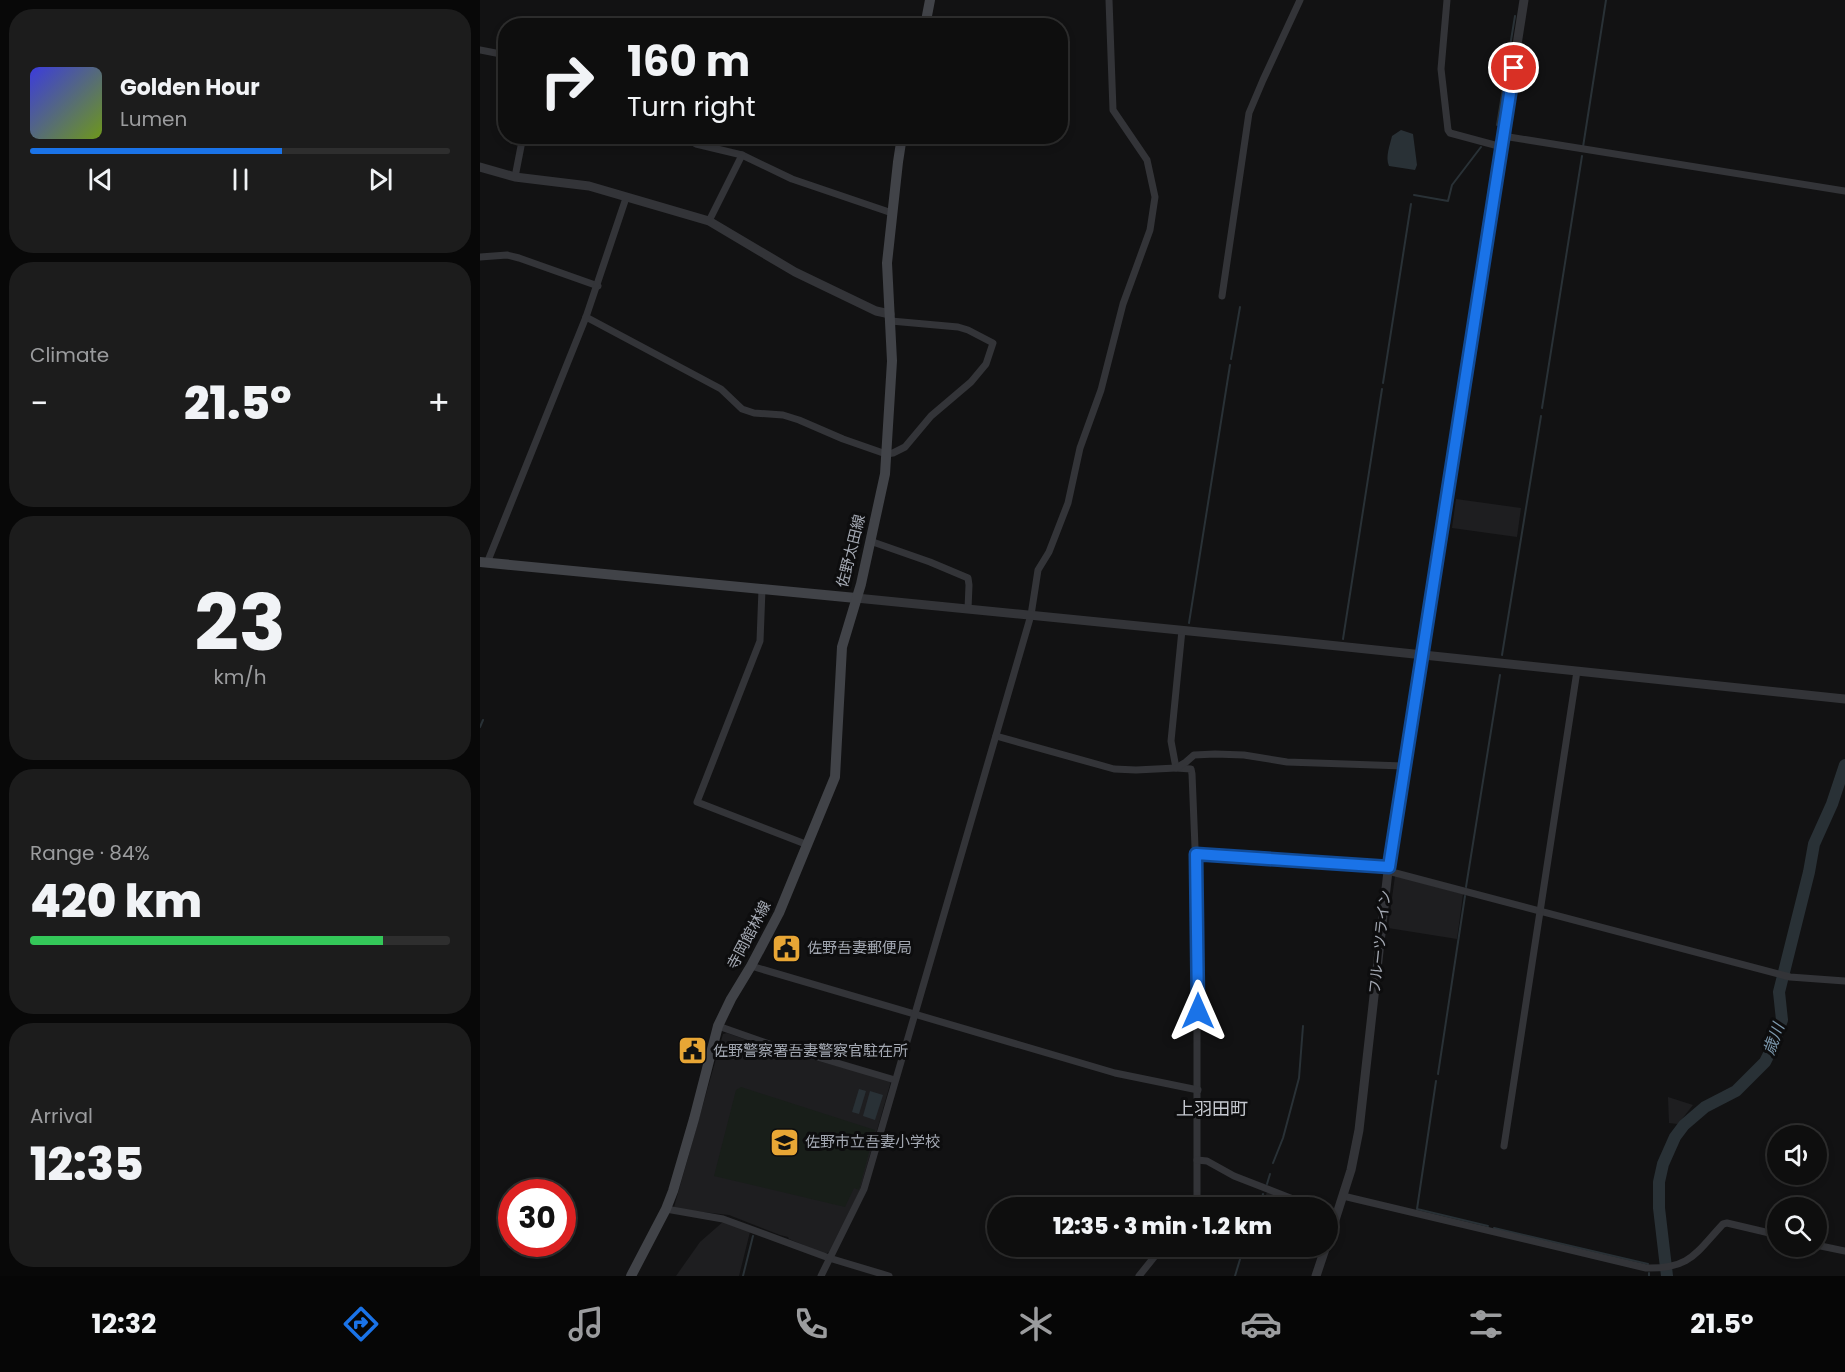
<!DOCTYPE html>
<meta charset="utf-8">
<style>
:root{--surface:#0e0e0e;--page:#1c1c1c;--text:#f1f3f6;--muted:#9b9c9e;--line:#2e2e2e;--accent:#1a73e8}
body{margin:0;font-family:Poppins,"Noto Sans JP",sans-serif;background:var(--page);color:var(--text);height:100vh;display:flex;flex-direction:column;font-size:22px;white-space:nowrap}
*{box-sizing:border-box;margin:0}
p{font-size:20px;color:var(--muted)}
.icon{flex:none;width:33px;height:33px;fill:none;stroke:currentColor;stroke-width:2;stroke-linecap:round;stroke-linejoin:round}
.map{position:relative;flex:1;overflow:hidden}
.panel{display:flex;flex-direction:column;gap:9px;padding:9px;background:#080808;width:480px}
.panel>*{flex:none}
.hud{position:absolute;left:18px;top:18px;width:570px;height:126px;border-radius:24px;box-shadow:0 3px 9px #0003,0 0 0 2px var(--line);background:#0e0e0e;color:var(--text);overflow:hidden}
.buttons{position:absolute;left:1287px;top:1125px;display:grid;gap:12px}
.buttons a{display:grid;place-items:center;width:60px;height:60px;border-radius:50%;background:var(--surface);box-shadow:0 3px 9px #0003,0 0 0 2px var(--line);font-size:30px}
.speed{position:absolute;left:18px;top:1179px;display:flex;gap:12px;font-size:30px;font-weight:700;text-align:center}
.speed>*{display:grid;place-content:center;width:78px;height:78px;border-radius:50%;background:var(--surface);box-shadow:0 3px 9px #0003,0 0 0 2px var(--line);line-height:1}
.speed .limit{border:9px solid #d22;background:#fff;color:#111}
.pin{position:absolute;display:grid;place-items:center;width:51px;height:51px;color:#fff;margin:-26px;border:3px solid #fff;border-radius:50%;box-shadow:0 2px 6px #0007}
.me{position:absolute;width:66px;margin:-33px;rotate:0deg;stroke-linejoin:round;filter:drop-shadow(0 0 4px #0008)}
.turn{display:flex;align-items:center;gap:21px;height:126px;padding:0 30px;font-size:27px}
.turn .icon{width:78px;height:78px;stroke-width:2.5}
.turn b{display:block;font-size:42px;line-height:51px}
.big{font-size:45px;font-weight:800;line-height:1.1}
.panel .tile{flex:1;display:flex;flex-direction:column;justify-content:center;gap:9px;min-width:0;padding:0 21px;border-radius:24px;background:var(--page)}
.panel .dial{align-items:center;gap:0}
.dial b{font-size:78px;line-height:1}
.song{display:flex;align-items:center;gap:18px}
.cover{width:72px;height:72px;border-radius:9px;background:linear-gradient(135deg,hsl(240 70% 55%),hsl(80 70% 35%))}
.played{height:6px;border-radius:3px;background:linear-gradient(90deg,var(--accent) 60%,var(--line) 60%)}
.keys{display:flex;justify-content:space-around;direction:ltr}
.heat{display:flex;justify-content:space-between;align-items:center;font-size:33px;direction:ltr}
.charge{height:9px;border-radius:4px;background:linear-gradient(90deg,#34c759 84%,var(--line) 0)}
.trip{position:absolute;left:507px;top:1197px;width:351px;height:60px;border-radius:30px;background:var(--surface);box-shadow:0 3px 9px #0003,0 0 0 2px var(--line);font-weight:800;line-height:60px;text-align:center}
.tabs{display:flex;height:96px;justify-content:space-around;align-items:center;background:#060606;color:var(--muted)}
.tabs .icon{width:42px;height:42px}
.tabs .active{color:var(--accent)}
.tabs b{font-size:27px;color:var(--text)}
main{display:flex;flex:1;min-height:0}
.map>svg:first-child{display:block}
</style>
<main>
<section class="panel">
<div class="tile">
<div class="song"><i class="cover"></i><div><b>Golden Hour</b><p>Lumen</p></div></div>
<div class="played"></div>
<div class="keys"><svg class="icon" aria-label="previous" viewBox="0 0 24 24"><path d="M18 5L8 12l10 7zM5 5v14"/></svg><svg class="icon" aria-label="pause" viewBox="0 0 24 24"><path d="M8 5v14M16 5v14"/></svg><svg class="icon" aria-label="next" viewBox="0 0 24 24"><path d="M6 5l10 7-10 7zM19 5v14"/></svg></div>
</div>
<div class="tile"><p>Climate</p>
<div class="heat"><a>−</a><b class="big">21.5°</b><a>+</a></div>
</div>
<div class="tile dial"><b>23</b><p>km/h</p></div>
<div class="tile"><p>Range · 84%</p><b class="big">420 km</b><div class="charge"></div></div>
<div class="tile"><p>Arrival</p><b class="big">12:35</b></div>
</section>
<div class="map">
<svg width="1365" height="1276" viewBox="0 0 1365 1276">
<rect width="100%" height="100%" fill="#121213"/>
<g fill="#1e1e20">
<path d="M976,499L1041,508L1037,537L972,528Z"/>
<path d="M915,876L983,894L977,939L908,928Z"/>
<path d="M247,1033L321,1059L328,1058L411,1081L380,1190L349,1252L345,1254L309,1239L308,1237L300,1235L249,1215L196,1209L194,1207L243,1034Z"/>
<path d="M1188,1097L1213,1105L1198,1124L1189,1123Z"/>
<path d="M787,1192L830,1208H781Z"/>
<path d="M244,1221L270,1232L259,1276H196L220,1242Z"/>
</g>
<path fill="#181e19" d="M261,1087L395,1130L379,1190L374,1188L365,1207L234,1176L256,1090Z"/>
<g fill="#293136">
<path d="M921,130L933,134L937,165L935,170L909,166C905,157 910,145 912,136Z"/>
<path d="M379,1089L386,1091L379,1114L372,1112Z"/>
<path d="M390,1091L403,1095L395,1120L383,1116Z"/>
</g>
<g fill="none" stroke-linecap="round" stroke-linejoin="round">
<g stroke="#293136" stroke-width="2">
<path d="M1017,125L1035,16"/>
<path d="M1103,147L1126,0"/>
<path d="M934,195L968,201L972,185L1001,147"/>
<path d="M751,359L760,307"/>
<path d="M903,383L931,204"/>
<path d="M1062,408L1102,156"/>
<path d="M709,623L750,365"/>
<path d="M863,639L902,389"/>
<path d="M1022,655L1061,416"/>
<path d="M0,727L3,720"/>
<path d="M986,887L1020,675"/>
<path d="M958,1074L985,896"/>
<path d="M956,1081L937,1209L1008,1226"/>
<path d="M793,1163L803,1138L819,1078L823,1026"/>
<path d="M787,1184L790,1174"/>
<path d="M779,1208L783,1194"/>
<path d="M1014,1228L1168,1264"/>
<path d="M1169,1273V1276"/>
<path d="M263,1276L273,1236"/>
<path d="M755,1276L764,1246"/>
</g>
<path stroke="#293136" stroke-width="12" d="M1187,1276L1179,1208V1182L1183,1164L1195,1137L1204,1125L1225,1107L1256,1091L1285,1062L1292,1048L1302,1020L1299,992L1329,872L1334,844L1352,804L1365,765"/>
<g stroke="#333438" stroke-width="7">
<path d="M967,0L961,69L968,130L970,133L1022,147"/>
<path d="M63,26V23"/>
<path d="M0,50L26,55"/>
<path d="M201,136L216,144L262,155L312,179L412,213"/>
<path d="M1023,136L1365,191"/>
<path d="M35,177L43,136"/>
<path d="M229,221L262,155"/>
<path d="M0,257L27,255L39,258L118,286"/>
<path d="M742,296L769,113L783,80L820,0"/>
<path d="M106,317L241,389L262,409L274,413L303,415L319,420L363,439L406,454L413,453L425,447L451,416L491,382L506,364L513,343L488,330L478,327L411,321"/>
<path d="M390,541L450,562L488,578L489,585L488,609"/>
<path d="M7,563L106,317L146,198"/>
<path d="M282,589L280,641L217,802L328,845"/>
<path d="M702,630L691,741L696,768L711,769L712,774L717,896V1199L714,1208"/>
<path d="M516,736L634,769L656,770L696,768L706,762L714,755L735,754L764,755L807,762L924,766"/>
<path d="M716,854L909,867"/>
<path d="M908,871L1310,977L1365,981"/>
<path d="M271,966L635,1073L718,1090"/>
<path d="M238,1026L318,1054H327L415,1080"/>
<path d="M1024,1146L1097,671"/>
<path d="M717,1160L727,1161L754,1176L836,1208"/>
<path d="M863,1196L1166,1268C1210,1269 1215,1254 1243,1224L1247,1223L1298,1235"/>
<path d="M186,1209L243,1219L349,1258L409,1276"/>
<path d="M1336,1245L1365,1251"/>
<path d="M341,1276L384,1189L551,615L558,570L569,552L588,503L600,448L621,390L643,304L670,230L675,197L667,160L633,110L629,0"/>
<path d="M659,1276L683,1246"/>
</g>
<g stroke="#333438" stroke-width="9">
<path d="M0,167L35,177L109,186L229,221L315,272L396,311L410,314"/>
<path d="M376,598L810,641L1365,699"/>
<path d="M848,1242L871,1170L879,1130L908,871L1044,0"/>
<path d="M836,1276L846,1246"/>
</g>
<g stroke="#414348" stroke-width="10">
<path d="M445,26L450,0"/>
<path d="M0,562L376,598"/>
<path d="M151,1276L186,1209L193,1191L214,1119L238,1026L251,999L271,966L299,913L355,777L362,647L381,584L405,474L412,361L407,263L418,162L422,136"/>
</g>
</g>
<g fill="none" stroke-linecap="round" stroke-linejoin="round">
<defs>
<path id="route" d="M718,1011L716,854L909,867L1034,68"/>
</defs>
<use href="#route" stroke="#114b97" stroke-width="15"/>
<use href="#route" stroke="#1a73e8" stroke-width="10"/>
</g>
<defs>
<symbol id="civic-square" viewBox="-11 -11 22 22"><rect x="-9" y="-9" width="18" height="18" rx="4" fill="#e8a635" stroke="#0d0d0e"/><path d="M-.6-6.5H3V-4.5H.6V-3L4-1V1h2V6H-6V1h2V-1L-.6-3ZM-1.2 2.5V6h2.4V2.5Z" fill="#111"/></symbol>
<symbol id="school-square" viewBox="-11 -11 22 22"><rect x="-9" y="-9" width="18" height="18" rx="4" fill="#e8a635" stroke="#0d0d0e"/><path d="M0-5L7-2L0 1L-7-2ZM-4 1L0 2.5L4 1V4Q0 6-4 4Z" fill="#111"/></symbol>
</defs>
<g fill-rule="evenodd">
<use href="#civic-square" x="290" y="932" width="33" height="33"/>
<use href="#civic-square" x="196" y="1034" width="33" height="33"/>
<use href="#school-square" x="288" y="1126" width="33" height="33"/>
</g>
<g text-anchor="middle" stroke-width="6" stroke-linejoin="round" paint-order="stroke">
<g font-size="15" fill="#a4a9b3" stroke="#0d0d0e">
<text transform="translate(371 551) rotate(-76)" y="5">佐野太田線</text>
<text transform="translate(269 935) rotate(-62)" y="5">寺岡館林線</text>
<text transform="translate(900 942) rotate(-84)" y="5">フルーツライン</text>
</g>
<g font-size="15" fill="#a4a9b3" stroke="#0d0d0e" text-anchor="start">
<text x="327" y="953">佐野吾妻郵便局</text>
<text x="233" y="1056">佐野警察署吾妻警察官駐在所</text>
<text x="325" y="1147">佐野市立吾妻小学校</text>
</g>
<g font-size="16" font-style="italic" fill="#7c98ad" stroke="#0d0d0e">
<text transform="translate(1293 1039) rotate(-70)" y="6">歳川</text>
</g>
<g font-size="18" fill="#c5c8cf" stroke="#0d0d0e">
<text x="732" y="1115">上羽田町</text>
</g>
</g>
</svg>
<div class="buttons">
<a><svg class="icon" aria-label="sound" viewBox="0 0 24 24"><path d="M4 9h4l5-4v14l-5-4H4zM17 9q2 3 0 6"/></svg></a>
<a><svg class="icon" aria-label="search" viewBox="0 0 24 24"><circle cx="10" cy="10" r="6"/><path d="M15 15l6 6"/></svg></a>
</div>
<div class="speed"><div class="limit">30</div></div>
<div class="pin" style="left:1034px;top:68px;background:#d93025"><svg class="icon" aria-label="arrive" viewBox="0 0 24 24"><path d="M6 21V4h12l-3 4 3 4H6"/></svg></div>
<svg class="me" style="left:718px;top:1011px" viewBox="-20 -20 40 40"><path d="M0-17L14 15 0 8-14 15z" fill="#1a73e8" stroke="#fff" stroke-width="4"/></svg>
<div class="trip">12:35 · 3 min · 1.2 km</div>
<div class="hud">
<div class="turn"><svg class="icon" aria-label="right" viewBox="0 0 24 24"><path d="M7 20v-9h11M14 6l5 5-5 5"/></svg><div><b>160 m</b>Turn right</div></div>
</div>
</div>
</main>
<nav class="tabs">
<b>12:32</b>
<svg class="icon active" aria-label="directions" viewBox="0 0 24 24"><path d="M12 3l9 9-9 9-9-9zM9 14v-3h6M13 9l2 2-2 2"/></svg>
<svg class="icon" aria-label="music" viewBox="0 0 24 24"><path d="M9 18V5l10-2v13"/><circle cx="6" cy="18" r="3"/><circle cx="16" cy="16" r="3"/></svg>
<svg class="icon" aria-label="phone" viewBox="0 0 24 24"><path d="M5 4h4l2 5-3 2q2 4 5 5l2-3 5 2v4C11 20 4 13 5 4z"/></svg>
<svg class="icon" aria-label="climate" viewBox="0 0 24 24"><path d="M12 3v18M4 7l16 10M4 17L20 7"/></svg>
<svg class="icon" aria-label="car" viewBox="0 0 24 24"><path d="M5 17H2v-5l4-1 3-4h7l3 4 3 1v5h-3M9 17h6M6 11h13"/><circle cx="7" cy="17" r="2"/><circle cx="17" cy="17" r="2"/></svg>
<svg class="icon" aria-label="filters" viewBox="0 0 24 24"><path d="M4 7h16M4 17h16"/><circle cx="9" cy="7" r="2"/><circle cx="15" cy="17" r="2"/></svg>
<b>21.5°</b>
</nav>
